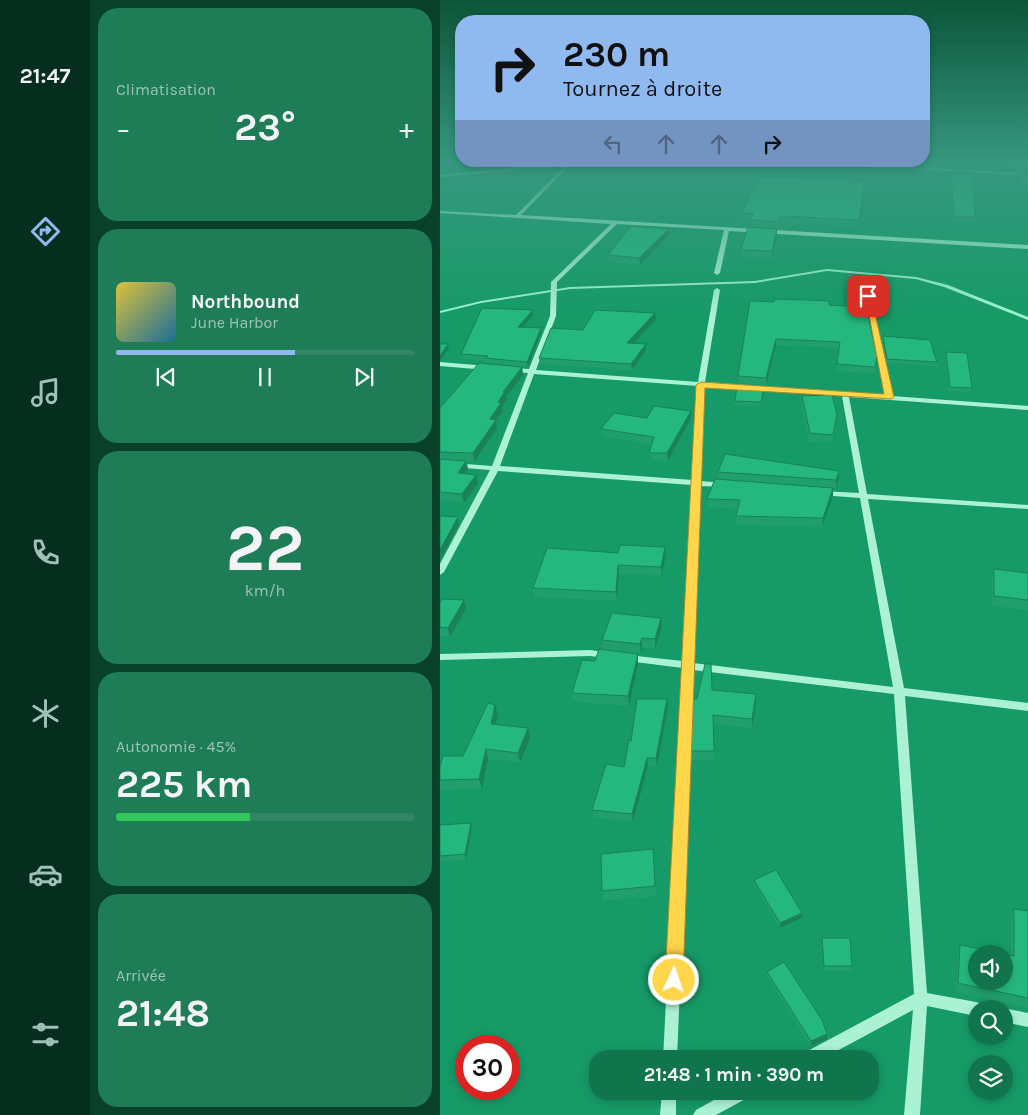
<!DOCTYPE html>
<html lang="fr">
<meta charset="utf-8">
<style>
:root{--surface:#10744d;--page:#1e7c57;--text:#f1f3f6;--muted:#9cc3b6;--line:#308665;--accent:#90b9f0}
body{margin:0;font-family:Karla,sans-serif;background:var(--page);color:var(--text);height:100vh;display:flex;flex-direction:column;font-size:19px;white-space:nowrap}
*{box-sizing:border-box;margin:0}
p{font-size:16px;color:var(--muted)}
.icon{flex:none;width:28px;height:28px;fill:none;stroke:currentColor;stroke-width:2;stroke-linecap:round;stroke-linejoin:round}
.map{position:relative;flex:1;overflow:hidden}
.side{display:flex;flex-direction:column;gap:8px;padding:8px;background:#09402a;width:350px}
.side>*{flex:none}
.guide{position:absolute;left:15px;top:15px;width:475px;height:152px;border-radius:20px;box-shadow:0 2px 8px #0003;background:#90b9f0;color:#111;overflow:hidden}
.fabs{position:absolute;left:528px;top:945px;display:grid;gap:10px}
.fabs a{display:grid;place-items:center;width:45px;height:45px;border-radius:50%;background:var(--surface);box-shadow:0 2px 8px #0003;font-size:25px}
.speed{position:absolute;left:15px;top:1035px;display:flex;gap:10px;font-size:25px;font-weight:700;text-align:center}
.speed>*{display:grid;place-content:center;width:65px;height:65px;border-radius:50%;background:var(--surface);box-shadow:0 2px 8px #0003;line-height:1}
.speed .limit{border:8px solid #d22;background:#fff;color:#111}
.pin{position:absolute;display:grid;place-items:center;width:42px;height:42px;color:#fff;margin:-21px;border-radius:10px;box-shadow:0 2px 8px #0006}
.me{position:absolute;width:55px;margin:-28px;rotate:3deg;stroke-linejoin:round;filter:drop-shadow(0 0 4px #0008)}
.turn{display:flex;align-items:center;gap:18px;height:105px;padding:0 25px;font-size:22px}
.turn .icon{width:65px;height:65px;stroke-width:2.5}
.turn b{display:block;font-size:35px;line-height:42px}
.lanes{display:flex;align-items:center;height:48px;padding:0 25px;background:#0003;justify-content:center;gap:25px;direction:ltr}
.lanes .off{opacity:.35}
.big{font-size:38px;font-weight:700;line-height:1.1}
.side .tile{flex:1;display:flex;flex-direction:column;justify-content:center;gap:8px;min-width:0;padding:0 18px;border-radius:20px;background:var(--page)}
.side .dial{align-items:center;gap:0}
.dial b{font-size:65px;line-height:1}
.song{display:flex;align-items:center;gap:15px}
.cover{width:60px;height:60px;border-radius:8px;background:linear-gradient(135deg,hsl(50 70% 55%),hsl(200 70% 35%))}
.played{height:5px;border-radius:2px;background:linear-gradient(90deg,var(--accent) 60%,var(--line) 60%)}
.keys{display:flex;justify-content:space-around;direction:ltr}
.heat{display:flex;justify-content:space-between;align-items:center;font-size:28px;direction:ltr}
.charge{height:8px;border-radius:4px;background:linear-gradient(90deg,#34c759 45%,var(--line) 0)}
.trip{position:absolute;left:149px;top:1050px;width:290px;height:50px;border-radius:20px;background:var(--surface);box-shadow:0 2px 8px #0003;font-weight:700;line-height:50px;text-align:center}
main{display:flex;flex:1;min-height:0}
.dock{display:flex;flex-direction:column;width:90px;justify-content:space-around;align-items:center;background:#062e1f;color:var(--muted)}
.dock .icon{width:35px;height:35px}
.dock .current{color:var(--accent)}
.dock b{font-size:22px;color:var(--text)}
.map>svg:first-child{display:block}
</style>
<main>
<nav class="dock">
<b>21:47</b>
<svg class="icon current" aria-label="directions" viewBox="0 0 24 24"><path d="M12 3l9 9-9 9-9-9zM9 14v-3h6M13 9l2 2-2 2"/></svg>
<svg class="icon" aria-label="music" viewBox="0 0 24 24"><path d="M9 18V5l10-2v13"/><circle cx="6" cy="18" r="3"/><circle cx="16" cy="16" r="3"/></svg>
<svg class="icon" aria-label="phone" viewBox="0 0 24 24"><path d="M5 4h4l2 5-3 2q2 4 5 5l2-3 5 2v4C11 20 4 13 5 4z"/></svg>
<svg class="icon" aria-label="climate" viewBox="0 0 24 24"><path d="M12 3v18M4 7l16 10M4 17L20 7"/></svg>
<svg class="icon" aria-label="car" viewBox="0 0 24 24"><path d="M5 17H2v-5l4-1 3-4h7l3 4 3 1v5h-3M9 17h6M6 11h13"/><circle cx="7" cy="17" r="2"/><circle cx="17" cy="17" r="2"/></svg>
<svg class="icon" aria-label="filters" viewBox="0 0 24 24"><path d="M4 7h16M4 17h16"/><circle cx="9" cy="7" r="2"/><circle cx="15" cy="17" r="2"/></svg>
</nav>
<section class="side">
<div class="tile"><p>Climatisation</p>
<div class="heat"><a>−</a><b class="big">23°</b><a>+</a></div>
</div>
<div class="tile">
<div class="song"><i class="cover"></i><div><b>Northbound</b><p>June Harbor</p></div></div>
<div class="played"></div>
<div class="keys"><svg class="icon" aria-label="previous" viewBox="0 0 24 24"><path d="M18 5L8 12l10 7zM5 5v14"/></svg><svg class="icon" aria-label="pause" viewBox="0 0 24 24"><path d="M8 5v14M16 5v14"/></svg><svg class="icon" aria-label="next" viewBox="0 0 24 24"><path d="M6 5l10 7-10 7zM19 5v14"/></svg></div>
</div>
<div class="tile dial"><b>22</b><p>km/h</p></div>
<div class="tile"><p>Autonomie · 45%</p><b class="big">225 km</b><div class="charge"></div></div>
<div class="tile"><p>Arrivée</p><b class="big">21:48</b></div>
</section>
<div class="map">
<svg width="588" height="1115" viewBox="0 0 588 1115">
<rect width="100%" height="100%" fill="#169a67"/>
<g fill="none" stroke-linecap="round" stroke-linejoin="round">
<path fill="#9ef5d0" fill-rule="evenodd" d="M387,269L476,277L508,285L588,317V320L504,287L476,279L387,271L315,283L130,289L41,303L0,313V311L41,301L130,287L315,281Z"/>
<g fill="#abf2d5" fill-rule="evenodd">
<path d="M308,161H342L588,173V175Z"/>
<path d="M130,162L131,164L81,215L588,245V249L289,231L280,273L277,275L274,273L284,230L177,224L117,282L116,316L96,370L258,382L274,290L277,288L280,290L265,382L402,392L405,391L408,393L445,395L421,279L424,277L427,279L452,396L588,406V410L409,397L427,494L588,505V509L428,499L464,688L588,703V711L465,696L487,993L536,1002L541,1004L543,1009H536V1016L487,1006L480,1115H464L473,1010L382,1059H360L362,1054L474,994L454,694L253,670L237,1059H223L243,668L187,661L183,660L182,658L183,656L187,655L243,661L252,485L58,471L4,572L0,575V564L50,470L0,466V462L52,466L88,373L72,372L69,370L72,368L89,369L110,316L111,282L171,224L0,213V211L76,215L125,166L0,177V175ZM94,374L258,386L253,480L60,466ZM264,386L402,396L419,493L381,491L377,493L381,495L420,498L453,687L253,663L260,486L284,487L288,485L284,483L261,481Z"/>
<path d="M0,362L47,366L50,368L47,370L0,366Z"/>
<path d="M150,650L170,653L172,655L170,657L167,658L150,656L0,660V654Z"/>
<path d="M564,1008L588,1013V1027L564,1022V1009H562Z"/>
<path d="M222,1091H236V1115H220Z"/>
<path d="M290,1091H313L311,1096L276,1115H253L256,1110Z"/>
</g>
</g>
<g fill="#209e6c">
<path d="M572,161H588V171L575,170Z"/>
<path d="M578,172H588V187H581L577,176Z"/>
<path d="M511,173L535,217L534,223L513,222L510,178Z"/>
<path d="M425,181L419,227L341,223L339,228L311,227V220H301V213Z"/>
<path d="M229,229V235L200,265L168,262V255Z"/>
<path d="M337,236L332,258L301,257V250Z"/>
<path d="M310,301L389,305L437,356L435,374L396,371L399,348L336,345L326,385L298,383V376Z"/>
<path d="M93,315L83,327L101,328V333L88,367H82L83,375L66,397L67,400L62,407L63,411L56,421L57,428L34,462H27L28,470L26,474L36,475L38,484L24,503L0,500V408L46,364V361L22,359L21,354Z"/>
<path d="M216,319L193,344L206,350L192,370L100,364L99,358L143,330Z"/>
<path d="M443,336L497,362V366L447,363L442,341Z"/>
<path d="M506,352L532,388L531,392L509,391L505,356Z"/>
<path d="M324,388V392L320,406L295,405V401Z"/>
<path d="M362,396L396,421L392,443L369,441L361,403Z"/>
<path d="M207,418H251L228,461L210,460L209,453L212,445L162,436L161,429Z"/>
<path d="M278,472L399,479L396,488H393V497L382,527L296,525V516L298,509L267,507V499L278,480Z"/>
<path d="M178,553L226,555L222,575L179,574L177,601L94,597L93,588Z"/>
<path d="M554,569L588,573V610L552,606V579Z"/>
<path d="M24,600L26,609L10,637L0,636V602Z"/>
<path d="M222,627L215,649L202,648L201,654L163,650L162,640Z"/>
<path d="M155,661L198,664L189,706L133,702L132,693Z"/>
<path d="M272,690L316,703L312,728L273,724L274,760H251V751L257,699Z"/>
<path d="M227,699L228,707L217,766H208L193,822L154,818L152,810L184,767L191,741Z"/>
<path d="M55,705L58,715L55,725L88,728L90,738L80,762L48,759L42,789L0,790V767L23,756Z"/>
<path d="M31,823L32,828L26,860L0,861V825Z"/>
<path d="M213,849L216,896L163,901L162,891Z"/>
<path d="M314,880L362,918L340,928L314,885Z"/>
<path d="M574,909L588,911V1008L516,992L518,954L520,945L571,955V918Z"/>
<path d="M382,938L412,966V971H384L382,943Z"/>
<path d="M327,972L387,1039L371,1046L327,977Z"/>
</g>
<g fill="#1a8158">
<path d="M229,229V235L200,265L199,258Z"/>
<path d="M337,229V236L332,258V251Z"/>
<path d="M93,310V315L79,332L78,327Z"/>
<path d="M215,313L216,319L188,350L187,343Z"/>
<path d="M101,328V333L88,367L87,362Z"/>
<path d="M336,339V345L326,385V378Z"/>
<path d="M8,344L9,348L1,360H0V356Z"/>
<path d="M206,344V350L192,370L191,364Z"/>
<path d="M82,367L83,375L66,397L67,400L62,407L63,411L56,421L57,428L34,462L33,453L63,392Z"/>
<path d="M324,388V392L320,406L321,402Z"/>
<path d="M251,411V418L228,461L227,453Z"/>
<path d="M26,461L28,470L20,481L18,473Z"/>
<path d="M399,471V479L396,488V480Z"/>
<path d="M36,475L38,484L24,503L22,494Z"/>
<path d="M393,488V497L382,527L383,518Z"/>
<path d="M18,517L19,524L0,560V550Z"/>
<path d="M225,547L226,555L222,575L221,567Z"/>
<path d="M178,565L179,574L177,601L176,592Z"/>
<path d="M24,600L26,609L10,637L8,628Z"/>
<path d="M221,618L222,627L215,649V639Z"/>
<path d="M202,638V648L201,654L200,644Z"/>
<path d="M198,654V664L189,706L188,696Z"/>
<path d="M316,694V703L312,728V719Z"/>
<path d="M227,699L228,707L217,766L216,758Z"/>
<path d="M55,705L58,715L53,734L51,724Z"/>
<path d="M88,728L90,738L80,762L78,753Z"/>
<path d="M46,749L48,759L42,789L39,779Z"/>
<path d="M207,758L208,766L193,822L192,814Z"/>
<path d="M31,823L32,828L26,860L25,854Z"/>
<path d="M362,913V918L340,928V923Z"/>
<path d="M387,1034V1039L371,1046V1041Z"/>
</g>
<g fill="#25b87e" stroke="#1a8158" fill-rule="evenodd">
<path d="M574,161H588V167L576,166Z"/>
<path d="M578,172H588V183L582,182Z"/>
<path d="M511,173L533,174L535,217L514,216Z"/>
<path d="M321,176L425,181L419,220L341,216L339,222L311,220L313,214L301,213Z"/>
<path d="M191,226L229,229L199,258L168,255Z"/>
<path d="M308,227L337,229L332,251L301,250Z"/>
<path d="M334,299L366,300L389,301V305L426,307L437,356L435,367L397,364L400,342L336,339L326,378L298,376L310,301L334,302Z"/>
<path d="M42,308L93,310L78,327L101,328L87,362L45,358L48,356L21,354Z"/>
<path d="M155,310L215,313L187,343L206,344L191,364L99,358L111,328L143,330Z"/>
<path d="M443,336L490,340L497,362L447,359Z"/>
<path d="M0,344H8L0,356Z"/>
<path d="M506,352L527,353L532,388L510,387Z"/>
<path d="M39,363L82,367L63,392H65L58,402L61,403L50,419L56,420L33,453L0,452V408Z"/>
<path d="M297,386L324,388L321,402L295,401Z"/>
<path d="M392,395L397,414L393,435L370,433L362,396Z"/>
<path d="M214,406L251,411L227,453H209L214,437L161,429L174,413L207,418Z"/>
<path d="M285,454L399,471L396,480L278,472Z"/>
<path d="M0,459L26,461L18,473L36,475L22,494L0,492Z"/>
<path d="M275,479L393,488L383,518L296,516L300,500L267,499Z"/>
<path d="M0,516L18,517L0,550Z"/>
<path d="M180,545L225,547L221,567L178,565L176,592L93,588L107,548L178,553Z"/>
<path d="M554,569L588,573V600L554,596Z"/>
<path d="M2,599L24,600L8,628L0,627V602Z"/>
<path d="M172,613L221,618L215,639L202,638L200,644L162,640Z"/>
<path d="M159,649L198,654L188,696L132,693L142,660L155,661Z"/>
<path d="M265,664H271L272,690L316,694L312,719L273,715L274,751H251L253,699H257Z"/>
<path d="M197,699H227L216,758H207L192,814L152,810L166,764L184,767L189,740L191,741Z"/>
<path d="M48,703L55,705L51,724L88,728L78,753L46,749L39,779L0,780V767L3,756H23Z"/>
<path d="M31,823L25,854L0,856V825Z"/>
<path d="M213,849L215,886L162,891L161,854Z"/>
<path d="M336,870L362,913L340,923L314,880Z"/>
<path d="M574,909L588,911V998L518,983L520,945L574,956ZM536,954H564V981H536Z"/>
<path d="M382,938H410L412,966H384Z"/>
<path d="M344,962L382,1020L387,1034L371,1041L327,972Z"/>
</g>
<linearGradient id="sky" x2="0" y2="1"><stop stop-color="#0c5539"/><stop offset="0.51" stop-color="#36987f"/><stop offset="1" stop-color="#36987f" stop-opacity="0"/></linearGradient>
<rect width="588" height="317" fill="url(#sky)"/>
<path fill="#ffd54a" stroke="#a68a30" d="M425,294L431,296L454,397L452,399L265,388L243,980L240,986L234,989L228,986L225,980L256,385L261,382L444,394Z"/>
</svg>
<div class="fabs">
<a><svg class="icon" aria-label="sound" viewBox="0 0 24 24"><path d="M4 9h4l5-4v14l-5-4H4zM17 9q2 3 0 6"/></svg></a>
<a><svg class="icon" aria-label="search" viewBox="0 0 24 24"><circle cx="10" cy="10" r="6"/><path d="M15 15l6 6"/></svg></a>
<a><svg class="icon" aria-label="layers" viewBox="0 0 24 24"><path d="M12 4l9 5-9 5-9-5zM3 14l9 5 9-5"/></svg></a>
</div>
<div class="speed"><div class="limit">30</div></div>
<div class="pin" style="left:428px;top:296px;background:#d93025"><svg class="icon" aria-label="arrive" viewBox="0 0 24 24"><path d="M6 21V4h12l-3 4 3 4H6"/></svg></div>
<svg class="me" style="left:234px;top:980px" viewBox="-20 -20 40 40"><circle r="17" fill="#ffd54a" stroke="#fff" stroke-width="3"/><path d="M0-11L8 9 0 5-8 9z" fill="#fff"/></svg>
<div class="trip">21:48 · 1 min · 390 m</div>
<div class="guide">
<div class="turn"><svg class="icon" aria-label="right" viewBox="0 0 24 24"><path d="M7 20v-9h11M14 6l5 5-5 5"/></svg><div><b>230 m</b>Tournez à droite</div></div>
<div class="lanes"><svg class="icon off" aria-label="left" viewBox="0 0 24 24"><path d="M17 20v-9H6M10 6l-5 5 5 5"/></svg><svg class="icon off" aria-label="ahead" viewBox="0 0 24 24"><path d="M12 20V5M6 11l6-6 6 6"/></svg><svg class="icon off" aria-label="ahead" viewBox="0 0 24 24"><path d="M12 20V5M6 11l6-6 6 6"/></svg><svg class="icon" aria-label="right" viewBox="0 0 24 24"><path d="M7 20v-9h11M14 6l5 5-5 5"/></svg></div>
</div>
</div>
</main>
